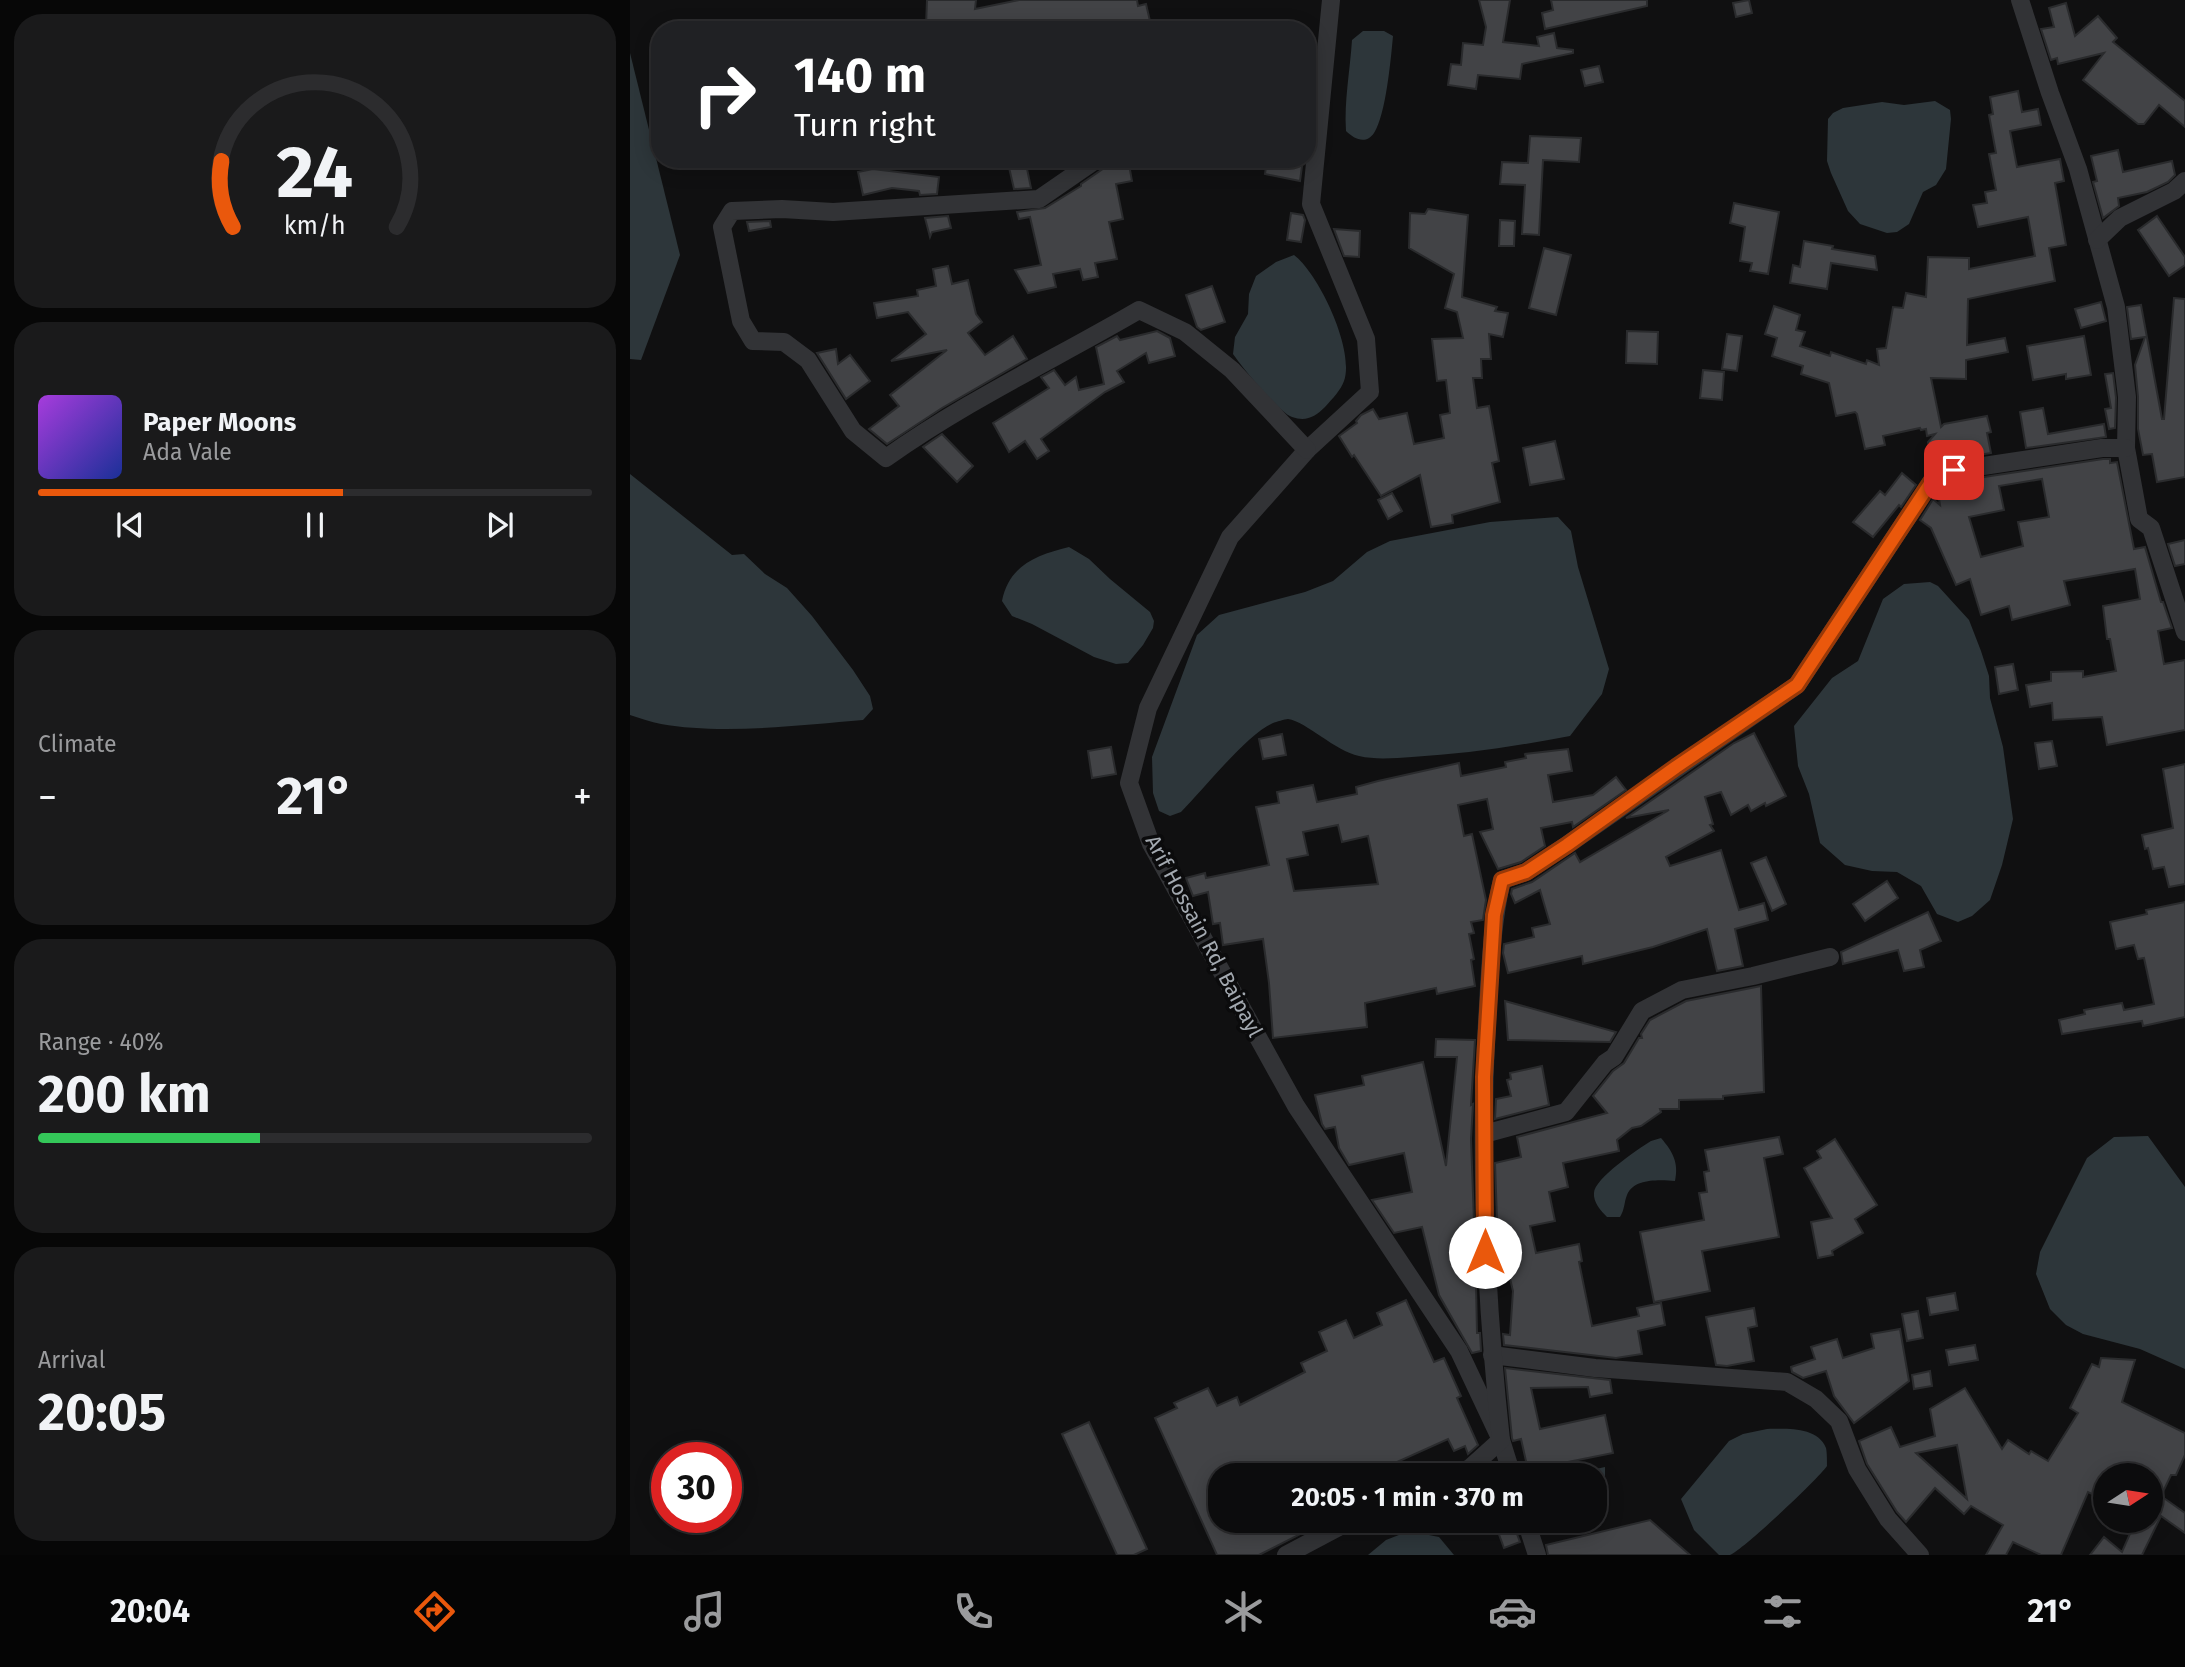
<!DOCTYPE html>
<meta charset="utf-8">
<style>
:root{--surface:#0c0c0d;--page:#1a1a1b;--text:#f1f3f6;--muted:#9a9b9d;--line:#2c2c2e;--accent:#ea580c}
body{margin:0;font-family:"Fira Sans",sans-serif;background:var(--page);color:var(--text);height:100vh;display:flex;flex-direction:column;font-size:26px;white-space:nowrap}
*{box-sizing:border-box;margin:0}
p{font-size:23px;color:var(--muted)}
.icon{flex:none;width:38px;height:38px;fill:none;stroke:currentColor;stroke-width:2;stroke-linecap:round;stroke-linejoin:round}
.map{position:relative;flex:1;overflow:hidden}
.sheet{display:flex;flex-direction:column;gap:14px;padding:14px;background:#070707;width:630px}
.sheet>*{flex:none}
.guide{position:absolute;left:21px;top:21px;width:665px;height:147px;border-radius:28px;box-shadow:0 4px 18px #0003,0 0 0 2px var(--line);background:#202124;color:#fff;overflow:hidden}
.needle{width:46px;rotate:78deg}
.controls{position:absolute;left:1463px;top:1463px;display:grid;gap:14px}
.controls a{display:grid;place-items:center;width:70px;height:70px;border-radius:50%;background:var(--surface);box-shadow:0 4px 18px #0003,0 0 0 2px var(--line);font-size:35px}
.speed{position:absolute;left:21px;top:1442px;display:flex;gap:14px;font-size:35px;font-weight:700;text-align:center}
.speed>*{display:grid;place-content:center;width:91px;height:91px;border-radius:50%;background:var(--surface);box-shadow:0 4px 18px #0003,0 0 0 2px var(--line);line-height:1}
.speed .limit{border:10px solid #d22;background:#fff;color:#111}
.pin{position:absolute;display:grid;place-items:center;width:60px;height:60px;color:#fff;margin:-30px;border-radius:14px;box-shadow:0 4px 10px #0006}
.me{position:absolute;width:77px;margin:-38px;rotate:0deg;stroke-linejoin:round;filter:drop-shadow(0 0 5px #0008)}
.turn{display:flex;align-items:center;gap:24px;height:147px;padding:0 28px;font-size:32px}
.turn .icon{width:91px;height:91px;stroke-width:2.5}
.turn b{display:block;font-size:49px;line-height:60px}
.big{font-size:52px;font-weight:700;line-height:1.1}
.sheet .tile{flex:1;display:flex;flex-direction:column;justify-content:center;gap:10px;min-width:0;padding:0 24px;border-radius:28px;background:var(--page)}
.sheet .dial{align-items:center;gap:0}
.dial svg{height:182px;overflow:visible;fill:none;stroke:var(--line);stroke-width:7;stroke-linecap:round;text-anchor:middle}
.dial text{fill:var(--text);stroke:none}
.song{display:flex;align-items:center;gap:21px}
.cover{width:84px;height:84px;border-radius:10px;background:linear-gradient(135deg,hsl(280 70% 55%),hsl(230 70% 35%))}
.played{height:7px;border-radius:4px;background:linear-gradient(90deg,var(--accent) 55%,var(--line) 55%)}
.keys{display:flex;justify-content:space-around;direction:ltr}
.heat{display:flex;justify-content:space-between;align-items:center;font-size:38px;direction:ltr}
.charge{height:10px;border-radius:5px;background:linear-gradient(90deg,#34c759 40%,var(--line) 0)}
.trip{position:absolute;left:578px;top:1463px;width:399px;height:70px;border-radius:28px;background:var(--surface);box-shadow:0 4px 18px #0003,0 0 0 2px var(--line);font-weight:700;line-height:70px;text-align:center}
.tab-bar{display:flex;height:112px;justify-content:space-around;align-items:center;background:#050505;color:var(--muted)}
.tab-bar .icon{width:49px;height:49px}
.tab-bar .active{color:var(--accent)}
.tab-bar b{font-size:32px;color:var(--text)}
main{display:flex;flex:1;min-height:0}
.map>svg:first-child{display:block}
</style>
<main>
<section class="sheet">
<div class="tile dial"><svg viewBox="0 0 100 80">
<path d="M14 69A42 42 0 1 1 86 69"/>
<path d="M14 69A42 42 0 0 1 9 40" stroke="#ea580c"/>
<text x="50" y="56" font-size="32" font-weight="700">24</text>
<text x="50" y="72" font-size="11">km/h</text>
</svg></div>
<div class="tile">
<div class="song"><i class="cover"></i><div><b>Paper Moons</b><p>Ada Vale</p></div></div>
<div class="played"></div>
<div class="keys"><svg class="icon" aria-label="previous" viewBox="0 0 24 24"><path d="M18 5L8 12l10 7zM5 5v14"/></svg><svg class="icon" aria-label="pause" viewBox="0 0 24 24"><path d="M8 5v14M16 5v14"/></svg><svg class="icon" aria-label="next" viewBox="0 0 24 24"><path d="M6 5l10 7-10 7zM19 5v14"/></svg></div>
</div>
<div class="tile"><p>Climate</p>
<div class="heat"><a>−</a><b class="big">21°</b><a>+</a></div>
</div>
<div class="tile"><p>Range · 40%</p><b class="big">200 km</b><div class="charge"></div></div>
<div class="tile"><p>Arrival</p><b class="big">20:05</b></div>
</section>
<div class="map">
<svg width="1555" height="1555" viewBox="0 0 1555 1555">
<rect width="100%" height="100%" fill="#101011"/>
<g fill="#2d363a">
<path d="M733,31H754L763,36C761,58 756,115 744,133C736,145 724,139 716,131C714,101 720,71 722,40Z"/>
<path d="M0,53L50,255L11,360L0,359Z"/>
<path d="M1305,101L1320,110L1321,119L1316,169L1306,185L1293,192L1279,224L1267,232L1257,233L1230,224L1218,211L1201,173L1197,161L1198,119L1203,113L1213,108L1252,102L1274,105Z"/>
<path d="M664,255C689,274 725,350 714,381C711,390 702,399 695,407C685,417 676,422 662,417C648,412 612,367 603,354L605,337L618,314L619,294L626,276L646,262Z"/>
<path d="M0,474L102,555L114,554L135,574L157,588L182,616L223,670L240,696L243,709L233,720C172,725 92,735 31,724C21,722 10,718 0,715Z"/>
<path d="M928,517L941,531L948,567L979,669L972,694L940,736C887,746 835,754 782,757C765,758 746,760 729,756C705,751 677,722 658,719C655,719 646,722 643,723C617,734 573,790 551,812L540,816L529,811L523,793L522,757L567,635L589,615L675,592L703,581L737,552L760,541L860,522Z"/>
<path d="M439,547L459,559L480,579L520,612L524,621L523,628L513,645L498,663L486,664L464,657L402,624L382,616L372,601C379,565 407,555 439,547Z"/>
<path d="M1300,582L1308,586L1339,620L1351,651L1359,676L1360,698L1373,747L1383,819L1372,865L1360,900L1342,916L1328,922L1307,914L1291,886L1267,872L1242,871L1215,865L1190,843L1179,794L1168,766L1164,726L1202,678L1228,661L1253,599L1274,584Z"/>
<path d="M1518,1136L1555,1187V1369L1510,1349L1453,1334L1436,1325L1420,1309L1406,1274L1410,1252L1457,1158L1484,1137Z"/>
<path d="M1031,1138C1043,1152 1049,1163 1045,1181C1030,1180 1004,1178 997,1195C994,1202 995,1209 990,1217H977C971,1211 963,1202 964,1193C964,1179 1008,1149 1021,1141Z"/>
<path d="M1137,1429C1155,1429 1187,1426 1196,1448C1197,1452 1197,1461 1197,1466C1188,1479 1113,1550 1100,1555C1097,1555 1093,1555 1089,1555L1064,1530L1051,1499L1099,1441L1113,1434Z"/>
<path d="M975,1467V1486L964,1502V1475H939Z"/>
<path d="M779,1531L809,1537L824,1555H738L756,1540Z"/>
</g>
<g fill="#424346" stroke="#2a2b2d" stroke-width="2" fill-rule="evenodd">
<path d="M297,0H346L345,9L389,0H507L508,6L516,4L520,21L491,28V24L464,30H459L458,23L428,30H409L408,24L382,30H373L372,26L353,30L349,28L296,26Z"/>
<path d="M849,0H880L873,42L909,46L907,37L924,33L927,48L943,50V53L892,64L890,79L848,75L846,89L818,85L821,64L831,65L833,43L853,45L856,27Z"/>
<path d="M921,0H1017V6L915,29L912,13L923,10Z"/>
<path d="M1119,0L1122,13L1106,17L1103,3Z"/>
<path d="M1436,3L1445,36L1468,16L1487,38L1483,42L1555,101V127L1529,105L1514,124H1508L1453,80L1474,53L1428,64L1427,58L1421,60L1411,29L1424,27L1419,8Z"/>
<path d="M969,66L973,82L955,86L951,70Z"/>
<path d="M1388,91L1392,112L1408,109L1411,125L1380,131L1387,167L1430,159L1434,181L1425,183L1436,245L1419,248L1425,281L1338,299L1337,345L1375,338L1378,352L1336,360V379L1301,378L1311,427L1314,424L1357,416L1361,432L1357,433L1361,453L1302,463L1298,442L1305,434L1297,436L1296,429L1291,430L1290,428L1253,436L1255,445L1235,449L1227,414L1225,412L1206,416L1199,383L1171,374L1173,366L1142,356L1147,338L1135,334L1144,306L1170,315L1166,330L1175,332L1170,346L1200,356L1201,352L1236,364L1237,360L1249,365L1247,349L1256,348L1263,307L1273,308L1276,293L1296,297L1298,257L1339,258V269L1405,256L1398,217L1348,227L1343,205L1357,203L1355,192L1366,190L1359,154L1366,153L1359,115L1363,114L1360,97Z"/>
<path d="M900,136L951,138L949,162L913,160L909,235L892,234L895,185L870,184L872,162L898,163Z"/>
<path d="M1488,150L1493,172L1542,161L1545,175L1538,182L1517,192L1488,198L1489,206L1473,218L1463,182L1467,181L1461,156Z"/>
<path d="M377,159H395L401,188L384,189Z"/>
<path d="M478,159H498L502,181L486,184L493,219L479,222L487,259L465,263L468,277L453,280L450,269L423,274L426,287L398,293L385,270L411,265L400,217L389,219L387,212L415,208L451,186V184L474,168Z"/>
<path d="M637,159H673L670,181L635,174Z"/>
<path d="M243,169L309,177L307,194L290,195L289,191L262,188L233,195L228,172Z"/>
<path d="M1104,203L1149,212L1138,274L1120,271L1122,263L1110,261L1115,227L1100,223Z"/>
<path d="M798,209L838,215L832,297L867,307L865,311L878,313L873,337L859,334L861,359H851L852,378H843L847,408L859,406L869,461L862,463L870,502L822,515L823,523L801,527L790,475L751,496L724,455L722,457L709,436L727,423L726,421L731,415L743,409L749,419L777,413L784,444L814,438L810,415L820,413L816,380L807,381L802,339L833,338L827,312L815,308L824,274L779,248L780,213L795,214Z"/>
<path d="M661,213L673,215L675,220L671,242L657,240Z"/>
<path d="M318,216L321,228L302,232L300,237L295,218Z"/>
<path d="M1527,216L1555,257V265L1539,276L1508,230Z"/>
<path d="M870,220L885,221L884,246H869Z"/>
<path d="M140,221L141,227L119,231L117,222Z"/>
<path d="M704,229L730,231L729,257L714,256Z"/>
<path d="M1174,241L1203,246L1202,249L1245,256L1247,270L1201,263L1197,289L1160,283L1163,265L1170,267Z"/>
<path d="M914,248L941,255L926,315L899,308Z"/>
<path d="M318,266L322,284L338,280L346,314L352,322L338,333L355,355L383,336L397,359L312,408L257,444L239,429L269,406L260,395L317,350L261,361L296,334L278,312L247,318L244,303L288,296L287,290L306,286L303,269Z"/>
<path d="M582,286L595,322L571,330L567,327L556,295Z"/>
<path d="M1544,298L1555,299V477L1527,482L1522,454L1513,455L1508,429V397L1505,365L1515,337L1501,339L1497,307L1511,305L1532,419H1534Z"/>
<path d="M1471,302L1476,321L1451,328L1445,309Z"/>
<path d="M527,331L540,338L545,356L519,363L516,353L487,371L494,382L475,392L411,439L419,451L407,459L395,441L379,452L363,423L419,388L411,377L424,370L435,385L446,377L449,390L474,384L466,347L487,336L490,340Z"/>
<path d="M997,331L1028,332L1027,364L996,363Z"/>
<path d="M1097,334L1112,336L1107,371L1092,369Z"/>
<path d="M1454,336L1461,375L1436,379V374L1403,380L1397,346Z"/>
<path d="M206,349L208,364L220,355L240,381L216,399L187,353Z"/>
<path d="M1073,370L1094,372L1092,400L1070,398Z"/>
<path d="M1483,373L1486,398L1485,428L1479,429L1475,409L1481,408L1475,374Z"/>
<path d="M1413,408L1418,434L1474,424L1476,437L1396,448L1390,412Z"/>
<path d="M312,434L343,466L327,482L293,447Z"/>
<path d="M925,441L934,479L900,485L893,448Z"/>
<path d="M1473,459H1480V463L1487,462L1504,549L1515,547L1531,602H1533L1542,628L1528,631L1534,664L1555,660V730L1477,745L1472,717L1423,720L1422,703L1400,707L1396,685L1421,681V672L1453,671V677L1486,671L1480,639H1477L1473,606L1510,599L1505,569L1434,581L1440,605L1382,620L1379,606L1351,615L1340,579L1326,585L1301,528L1290,520L1303,499L1310,505L1308,492L1314,483ZM1412,479L1419,517L1388,522L1393,546L1351,557L1339,517L1374,510L1369,486Z"/>
<path d="M1272,473L1286,485L1271,507L1269,505L1243,537L1223,522L1250,491L1255,495Z"/>
<path d="M762,493L772,511L758,519L748,500Z"/>
<path d="M1555,540V564L1545,566L1538,544Z"/>
<path d="M1383,664L1388,690L1369,694L1365,667Z"/>
<path d="M1124,733L1156,796L1136,806L1135,803L1121,811L1118,805L1101,815L1091,792L1075,797L1083,824L1080,825L1084,831L1036,857L1040,866L1091,850L1109,910L1134,903L1138,920L1105,929L1113,966L1087,971L1077,929L1023,947L953,964L952,956L878,973L873,953L874,944L904,937L902,928L920,924L910,890L885,903L881,894L882,889L902,882L945,853L950,862L1039,810L996,818L1104,743Z"/>
<path d="M652,734L656,755L633,759L629,739Z"/>
<path d="M1422,741L1427,766L1409,769L1405,743Z"/>
<path d="M481,747L486,774L462,778L458,751Z"/>
<path d="M938,749L942,771L918,775L923,802L963,795L986,777L996,790L943,827L942,822L911,828L915,846L891,862L868,869L850,832L863,829L857,799L828,805L834,836L842,834L856,900L853,920L841,922L844,933L839,934L844,959L841,960L845,986L807,994L806,988L735,1003L737,1027L643,1038L639,983L633,939L593,945L590,923L583,924L578,892L563,896L556,878L575,873L576,878L639,865L626,807L649,803L647,792L683,785L687,802L727,794L726,787L748,781L829,763L831,776L876,767L875,762L896,758L895,754ZM708,825L712,842L738,836L748,884L664,891L657,859L678,855L673,832Z"/>
<path d="M1555,764V884L1539,887L1534,867L1523,869L1518,848L1515,849L1512,835L1543,828L1533,769Z"/>
<path d="M1136,857L1156,904L1142,911L1121,863Z"/>
<path d="M1257,881L1268,898L1235,921L1223,904Z"/>
<path d="M1555,902V1017L1513,1026L1512,1021L1432,1034L1429,1020L1455,1014L1454,1010L1492,1003L1494,1010L1524,1004L1514,958L1508,959L1504,945L1486,949L1480,922L1517,914L1516,910Z"/>
<path d="M1298,912L1311,941L1290,950L1294,967L1274,971L1268,950L1213,964L1211,952Z"/>
<path d="M1131,986L1134,1092L1093,1096V1099L1049,1100V1109H1030L1031,1112L1011,1126L1002,1128L987,1140L989,1151L933,1163L938,1187L919,1192L925,1221L900,1226L906,1253L949,1244L952,1261L949,1262L962,1326L1009,1316L1007,1308L1031,1303L1035,1325L1008,1331L1012,1354L986,1358L874,1345L873,1334L880,1335L883,1291L873,1249H868L865,1163L891,1157L887,1137L977,1113L963,1096L983,1071L994,1063L1009,1038H1012L1011,1034L1020,1020L1056,1001Z"/>
<path d="M875,1001L986,1032L980,1042L878,1040Z"/>
<path d="M806,1039L845,1040L841,1105L843,1104L841,1139L845,1249L839,1248L846,1284L847,1333H850L851,1351L842,1353L809,1295L792,1227L764,1233L742,1200L782,1192L774,1153L719,1165L709,1148L705,1127L695,1129L692,1124L685,1095L734,1085L732,1076L793,1062L816,1166L827,1057H805Z"/>
<path d="M912,1066L919,1105L865,1119L866,1099L881,1096L877,1080L881,1079L880,1073Z"/>
<path d="M1149,1137L1153,1154L1134,1158L1149,1237L1072,1251L1080,1291L1024,1302L1010,1232L1074,1220L1069,1193L1077,1192L1074,1172L1079,1171L1075,1150Z"/>
<path d="M1205,1139L1247,1205L1225,1219L1233,1233L1202,1251L1203,1255L1188,1258L1181,1222L1202,1218L1174,1168L1191,1158L1187,1151Z"/>
<path d="M1325,1293L1328,1310L1300,1315L1297,1298Z"/>
<path d="M776,1300L804,1362L814,1358L831,1396L827,1398L848,1445L838,1454L835,1446L824,1451L818,1439L747,1471L749,1475H590V1521H696L629,1555H587L525,1418L547,1408L544,1403L578,1388L587,1406L607,1397L610,1405L675,1372L671,1363L697,1351L689,1332L716,1320L724,1338L752,1325L747,1313Z"/>
<path d="M1124,1308L1127,1326L1118,1328L1124,1361L1097,1366L1086,1365L1076,1317Z"/>
<path d="M1288,1311L1293,1338L1277,1341L1272,1314Z"/>
<path d="M1270,1329L1279,1381L1224,1423L1204,1396L1196,1371L1173,1378L1162,1372L1161,1367L1185,1359L1181,1347L1207,1339L1213,1358L1244,1348L1241,1334Z"/>
<path d="M1345,1345L1348,1360L1319,1365L1316,1350Z"/>
<path d="M1471,1358L1505,1360L1492,1402L1555,1433V1455L1546,1475H1541L1531,1496L1555,1513V1533L1531,1516L1512,1555H1460L1474,1537L1492,1552L1502,1529L1506,1531L1511,1521H1521V1475H1475V1500L1458,1492L1431,1555H1411L1383,1542L1376,1555H1356L1373,1525L1341,1506L1334,1514L1305,1488L1276,1522L1267,1512L1237,1464L1229,1441L1261,1427L1270,1447L1305,1436L1300,1409L1335,1388L1372,1449L1378,1440L1399,1454L1401,1451L1418,1461L1448,1413L1440,1408L1462,1364L1469,1367ZM1327,1445L1337,1499L1286,1453Z"/>
<path d="M875,1368L980,1380L982,1393L960,1397L958,1387L901,1388L910,1429L975,1415L983,1453L898,1470L891,1439L883,1441L882,1438Z"/>
<path d="M1300,1371L1302,1386L1284,1389L1282,1375Z"/>
<path d="M459,1422L517,1549L504,1555H487L432,1434Z"/>
<path d="M1020,1520L1060,1555H918L916,1545Z"/>
<path d="M864,1521H882L890,1542L874,1548Z"/>
</g>
<g fill="none" stroke-linecap="round" stroke-linejoin="round">
<g stroke="#323336" stroke-width="18">
<path d="M701,0L681,204L736,339L740,392L677,450L600,537L518,708L499,783L521,844L666,1106L829,1351L871,1440L882,1475"/>
<path d="M1390,0L1420,93L1448,169L1486,307L1497,397L1496,448L1509,519L1521,528L1555,632"/>
<path d="M467,159L409,199L203,212L152,209L102,211L92,227L111,321L123,341L154,342L178,360L223,431L256,458C336,401 425,359 509,310L555,332L602,370L677,450"/>
<path d="M1467,240L1490,218L1544,191L1555,181"/>
<path d="M854,1134L936,1112L975,1063L984,1057L1012,1011L1052,990L1123,976L1200,957"/>
<path d="M862,1355L965,1368L1157,1382L1186,1399L1209,1421L1227,1469L1258,1519L1290,1555"/>
<path d="M823,1475L840,1468L871,1440C856,1302 849,1162 857,1022C860,975 861,927 872,880L896,872L937,845L1167,685L1307,473L1472,448H1496"/>
<path d="M896,1521L907,1555"/>
<path d="M656,1555L720,1521"/>
</g>
</g>
<g fill="none" stroke-linecap="round" stroke-linejoin="round">
<defs>
<path id="route" d="M855,1252L854,1077L864,915L872,880L896,872L937,845L1046,767L1167,685L1307,473L1324,470"/>
</defs>
<use href="#route" stroke="#983908" stroke-width="18"/>
<use href="#route" stroke="#ea580c" stroke-width="12"/>
</g>
<g text-anchor="middle" stroke-width="7" stroke-linejoin="round" paint-order="stroke">
<g font-size="21" fill="#a3a9b0" stroke="#0b0b0c">
<text transform="translate(574 936) rotate(62)" y="7">Arif Hossain Rd, Baipayl</text>
</g>
</g>
</svg>
<div class="controls">
<a><svg class="needle" viewBox="-14 -14 28 28"><path d="M0-13l5 13h-10z" fill="#e53935"/><path d="M0 13l5-13h-10z" fill="#9a9b9d"/></svg></a>
</div>
<div class="speed"><div class="limit">30</div></div>
<div class="pin" style="left:1324px;top:470px;background:#d93025"><svg class="icon" aria-label="arrive" viewBox="0 0 24 24"><path d="M6 21V4h12l-3 4 3 4H6"/></svg></div>
<svg class="me" style="left:855px;top:1252px" viewBox="-20 -20 40 40"><circle r="19" fill="#fff"/><path d="M0-13L10 11 0 6-10 11z" fill="#ea580c"/></svg>
<div class="trip">20:05 · 1 min · 370 m</div>
<div class="guide">
<div class="turn"><svg class="icon" aria-label="right" viewBox="0 0 24 24"><path d="M7 20v-9h11M14 6l5 5-5 5"/></svg><div><b>140 m</b>Turn right</div></div>
</div>
</div>
</main>
<nav class="tab-bar">
<b>20:04</b>
<svg class="icon active" aria-label="directions" viewBox="0 0 24 24"><path d="M12 3l9 9-9 9-9-9zM9 14v-3h6M13 9l2 2-2 2"/></svg>
<svg class="icon" aria-label="music" viewBox="0 0 24 24"><path d="M9 18V5l10-2v13"/><circle cx="6" cy="18" r="3"/><circle cx="16" cy="16" r="3"/></svg>
<svg class="icon" aria-label="phone" viewBox="0 0 24 24"><path d="M5 4h4l2 5-3 2q2 4 5 5l2-3 5 2v4C11 20 4 13 5 4z"/></svg>
<svg class="icon" aria-label="climate" viewBox="0 0 24 24"><path d="M12 3v18M4 7l16 10M4 17L20 7"/></svg>
<svg class="icon" aria-label="car" viewBox="0 0 24 24"><path d="M5 17H2v-5l4-1 3-4h7l3 4 3 1v5h-3M9 17h6M6 11h13"/><circle cx="7" cy="17" r="2"/><circle cx="17" cy="17" r="2"/></svg>
<svg class="icon" aria-label="filters" viewBox="0 0 24 24"><path d="M4 7h16M4 17h16"/><circle cx="9" cy="7" r="2"/><circle cx="15" cy="17" r="2"/></svg>
<b>21°</b>
</nav>
